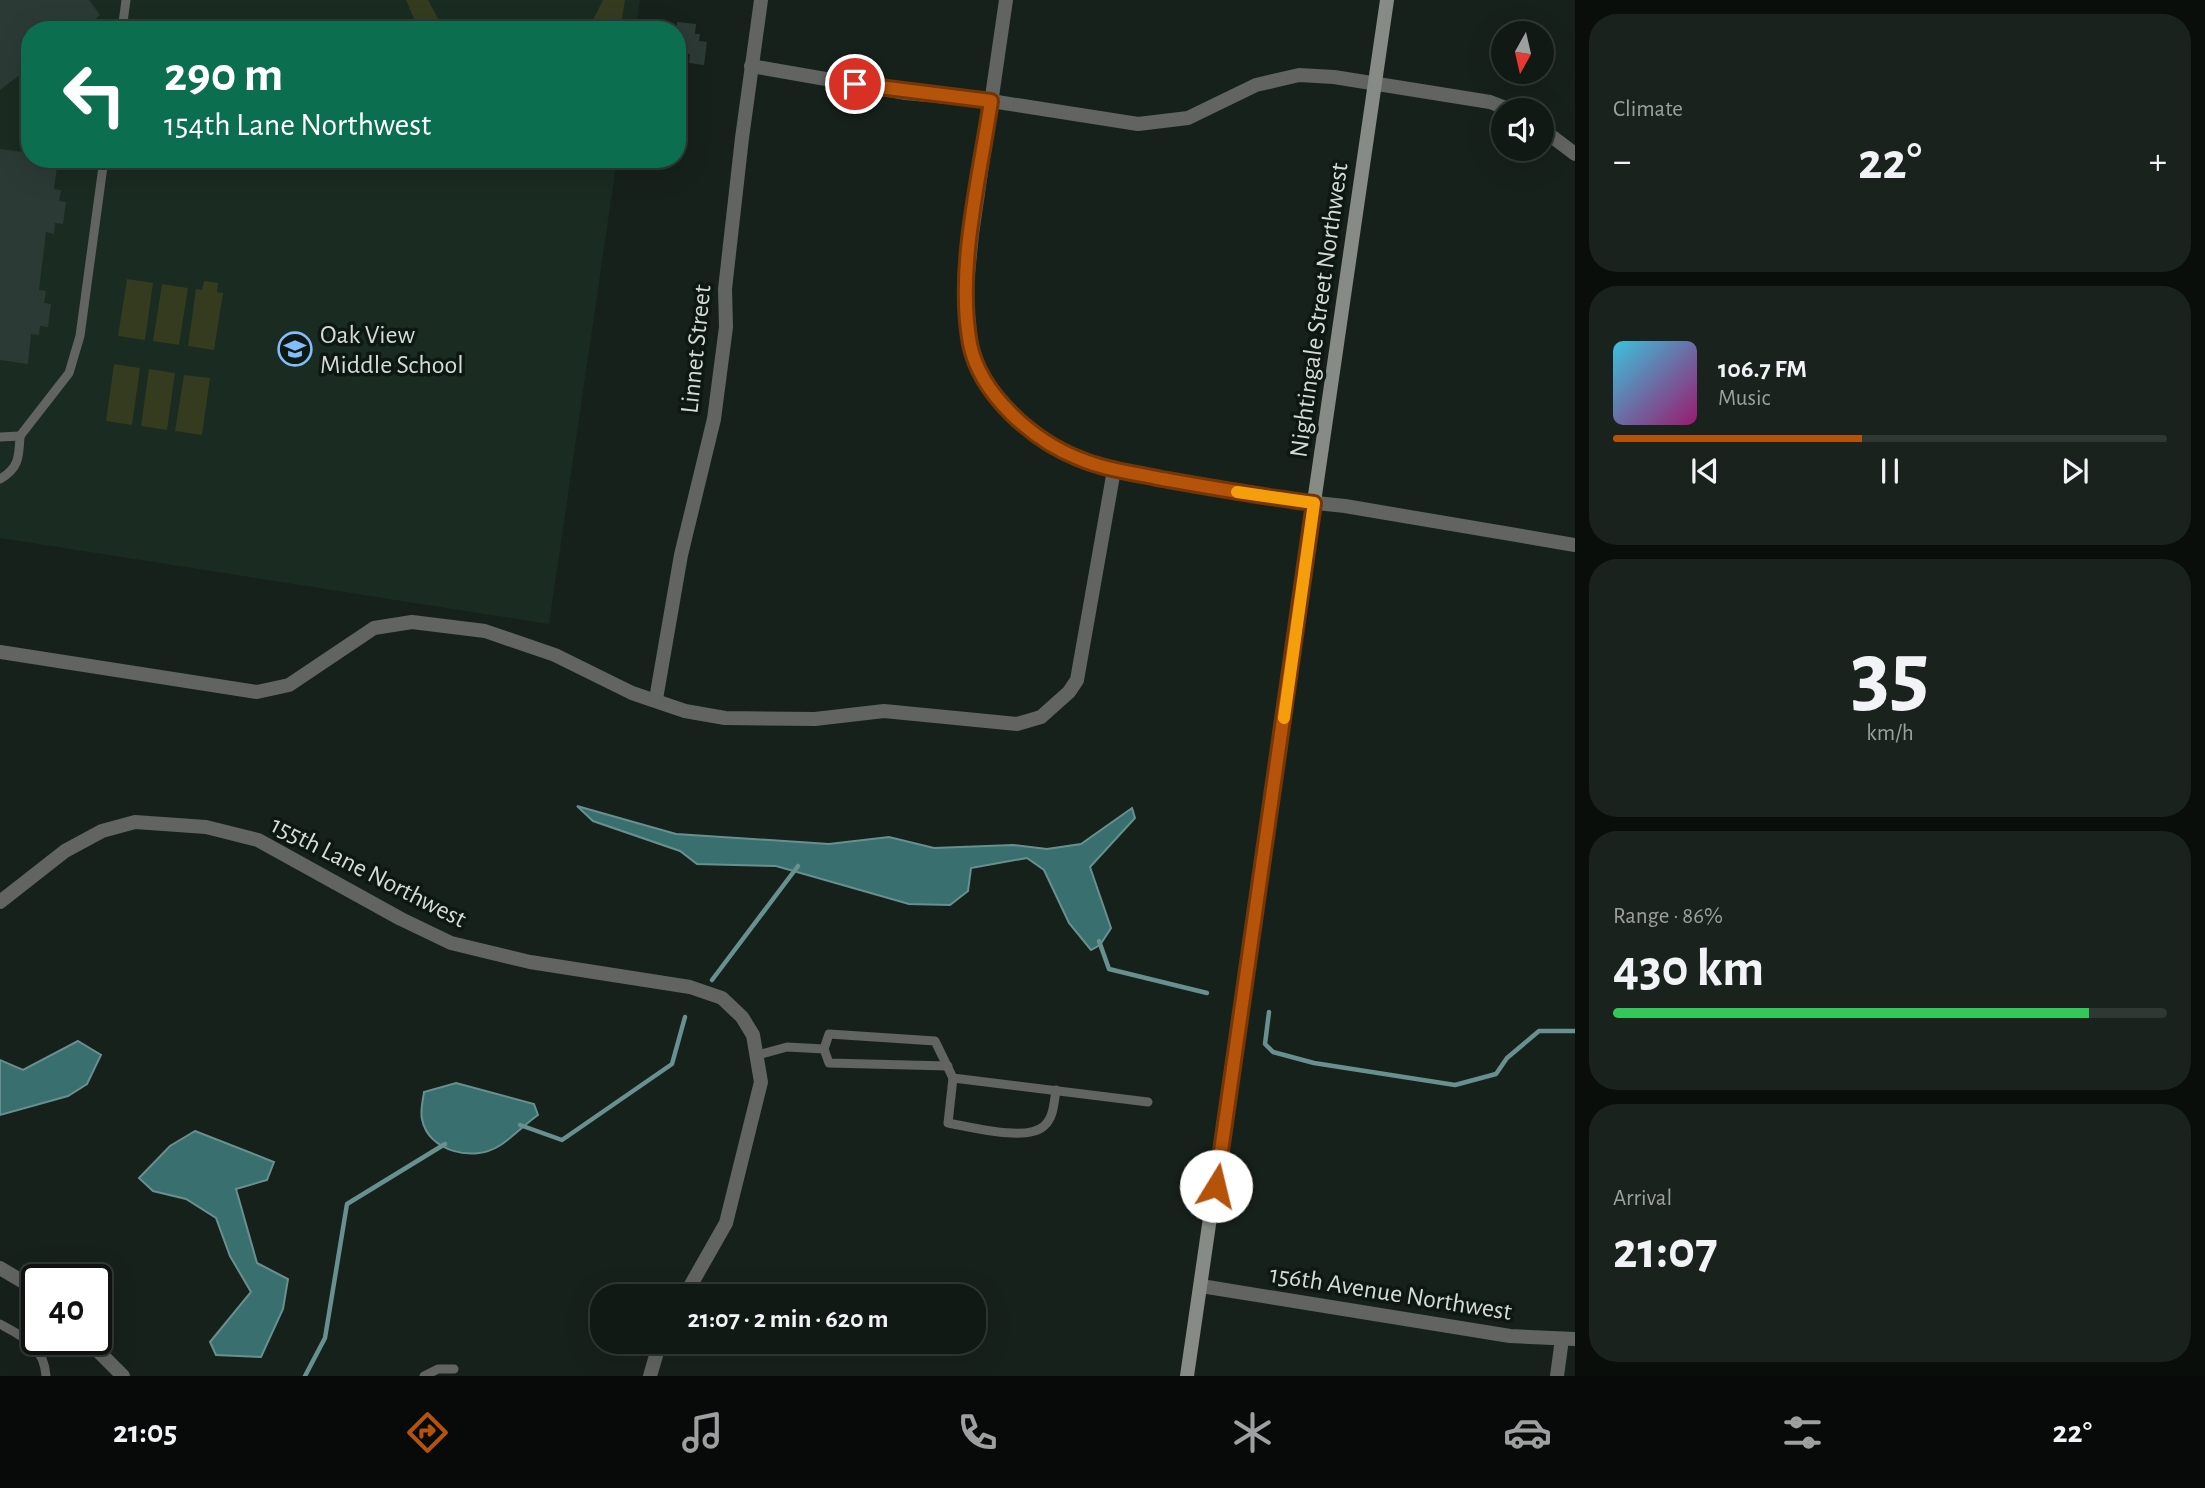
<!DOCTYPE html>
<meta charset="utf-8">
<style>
:root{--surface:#111914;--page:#1a221d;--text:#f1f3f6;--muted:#9ca0a0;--line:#303834;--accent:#b45309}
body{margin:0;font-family:"Alegreya Sans",sans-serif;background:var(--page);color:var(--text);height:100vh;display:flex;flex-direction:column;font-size:26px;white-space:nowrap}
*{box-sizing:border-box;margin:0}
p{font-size:23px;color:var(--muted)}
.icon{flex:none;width:38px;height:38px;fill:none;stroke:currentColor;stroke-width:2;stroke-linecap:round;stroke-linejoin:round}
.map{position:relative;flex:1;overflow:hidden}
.drawer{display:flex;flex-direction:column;gap:14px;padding:14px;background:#090e0b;width:630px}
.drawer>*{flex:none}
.guide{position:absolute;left:21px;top:21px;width:665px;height:147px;border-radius:28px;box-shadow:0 7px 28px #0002,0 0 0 2px var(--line);background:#0b6e4f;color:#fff;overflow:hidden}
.needle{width:46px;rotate:188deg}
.fabs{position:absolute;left:1491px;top:21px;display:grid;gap:14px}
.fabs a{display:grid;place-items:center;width:63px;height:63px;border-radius:50%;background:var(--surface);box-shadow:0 7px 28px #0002,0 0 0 2px var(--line);font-size:35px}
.speed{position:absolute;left:21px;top:1264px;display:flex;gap:14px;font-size:35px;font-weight:700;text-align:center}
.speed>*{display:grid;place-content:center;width:91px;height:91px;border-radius:50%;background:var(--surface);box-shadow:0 7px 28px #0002,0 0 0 2px var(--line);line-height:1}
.speed .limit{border:4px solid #111;border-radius:10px;background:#fff;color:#111}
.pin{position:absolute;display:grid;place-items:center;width:60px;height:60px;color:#fff;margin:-30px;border:4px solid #fff;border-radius:50%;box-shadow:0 2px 7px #0007}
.me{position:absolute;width:77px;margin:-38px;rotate:9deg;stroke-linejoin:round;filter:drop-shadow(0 0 5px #0008)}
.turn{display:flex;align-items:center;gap:24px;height:147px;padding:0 28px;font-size:32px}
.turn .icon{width:91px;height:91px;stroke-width:2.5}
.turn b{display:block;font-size:49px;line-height:60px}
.big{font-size:52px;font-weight:700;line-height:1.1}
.drawer .widget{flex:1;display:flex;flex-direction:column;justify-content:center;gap:10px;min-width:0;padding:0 24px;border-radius:28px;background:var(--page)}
.drawer .dial{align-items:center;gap:0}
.dial b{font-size:91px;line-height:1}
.song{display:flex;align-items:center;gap:21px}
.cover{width:84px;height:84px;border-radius:10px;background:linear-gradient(135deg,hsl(190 70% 55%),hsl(320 70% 35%))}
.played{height:7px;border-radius:4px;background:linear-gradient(90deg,var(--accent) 45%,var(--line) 45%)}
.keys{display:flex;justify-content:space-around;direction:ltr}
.heat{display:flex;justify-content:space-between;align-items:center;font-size:38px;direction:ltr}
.charge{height:10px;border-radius:5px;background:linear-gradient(90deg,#34c759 86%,var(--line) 0)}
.trip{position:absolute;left:590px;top:1284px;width:396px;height:70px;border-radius:28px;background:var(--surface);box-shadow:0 7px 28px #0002,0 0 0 2px var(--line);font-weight:700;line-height:70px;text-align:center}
.dock{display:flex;height:112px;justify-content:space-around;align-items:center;background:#070a08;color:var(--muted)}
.dock .icon{width:49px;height:49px}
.dock .active{color:var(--accent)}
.dock b{font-size:32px;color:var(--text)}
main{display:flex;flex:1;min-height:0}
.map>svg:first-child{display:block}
</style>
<main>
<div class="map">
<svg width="1575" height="1376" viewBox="0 0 1575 1376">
<rect width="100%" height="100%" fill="#17211b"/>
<path fill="#1a2b21" d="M0,0H640L636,30H30V159H617L549,624L0,538Z"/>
<g fill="#343b1f">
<path d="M406,0H428L444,30H419Z"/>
<path d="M603,0H625L620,30H588Z"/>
<path d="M127,279L153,283L145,340L118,336Z"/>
<path d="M204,281L218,283L217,292L223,293L214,350L188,346L196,289L202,290Z"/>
<path d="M162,284L188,288L179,345L153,341Z"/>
<path d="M114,364L140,368L132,425L106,421Z"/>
<path d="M149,369L175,373L167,430L141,426Z"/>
<path d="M184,375L210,378L202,435L175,431Z"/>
</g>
<g fill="#396f6f" stroke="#68908e" stroke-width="2">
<path d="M577,806L676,834L829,844L889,837L934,848L1013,845L1047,849L1081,844L1132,808L1135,818L1090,867L1111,928L1100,945L1091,950L1069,923L1044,870L1027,858L971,868L968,891L950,905L909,904L776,866L697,864L680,851L593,821Z"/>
<path d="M78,1041L101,1055L87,1084L68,1096L0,1115V1060L23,1070Z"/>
<path d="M456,1083L534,1104L538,1115C525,1124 512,1138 499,1146C474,1162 428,1152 422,1119C420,1111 423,1100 424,1092Z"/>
<path d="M195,1131L274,1162L267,1180L236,1189L257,1263L288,1279L283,1309L261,1357L216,1355L210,1342L251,1292L230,1256L216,1218L186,1199L153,1191L139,1178L170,1146Z"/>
</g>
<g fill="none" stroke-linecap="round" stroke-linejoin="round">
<g stroke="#68908e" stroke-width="4.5">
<path d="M1099,941L1109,969L1207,993"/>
<path d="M712,980L798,866"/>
<path d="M1269,1012L1265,1044L1273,1052L1314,1063L1455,1085L1496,1074L1507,1058L1539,1031H1575"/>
<path d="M520,1125L562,1140L672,1064L685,1017"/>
<path d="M305,1376L325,1338L347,1204L445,1144"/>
</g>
</g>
<g fill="#2c3a36">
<path d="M0,0H89L100,15L82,30H30V87L21,74L0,90Z"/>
<path d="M677,22L696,24L695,34H700L699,41L707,42L704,65L689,63L690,54L677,53Z"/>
<path d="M0,149L30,153V159H58L54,189L61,190L59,201L66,202L63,224L55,223L54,234L46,232L39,290L46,291L44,303L51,304L48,327L40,326L39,335L31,334L28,364L0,360Z"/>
</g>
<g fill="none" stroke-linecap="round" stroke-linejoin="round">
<g stroke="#616460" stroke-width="9">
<path d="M122,30L126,0"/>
<path d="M20,436L69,373L80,336L104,159"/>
<path d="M0,437L20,436"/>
<path d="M0,479C19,468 19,457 20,436"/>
<path d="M824,1049L829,1063L948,1066"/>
<path d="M758,1055L787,1047L824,1049L829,1034L935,1041L953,1078L1148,1102"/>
<path d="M953,1078L948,1123C971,1127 1027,1142 1044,1126C1054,1117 1054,1102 1056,1090"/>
<path d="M0,1324C24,1337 44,1346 46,1376"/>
<path d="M424,1376L438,1369H454"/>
</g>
<g stroke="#616460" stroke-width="14">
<path d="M1006,0L972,234L966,294L971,345L984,381L1018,419L1051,444L1079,459L1114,470L1278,499L1345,506L1575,545"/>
<path d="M751,66L906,93L991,101L1138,124L1188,118L1256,85L1299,75L1334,77L1490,102L1511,110"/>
<path d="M1542,129L1575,154"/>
<path d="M0,652L257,692L289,685L374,628L412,622L485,631L555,655L632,693L685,711L725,718L815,719L884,711L1017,724L1041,717L1069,692L1077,680L1114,470"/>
<path d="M656,699L681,555L714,419L726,327L725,289L742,138L761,0"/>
<path d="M0,902L65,851L102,831L135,822L206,827L258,840L401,919L451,943L530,962L690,987L722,998L742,1017L753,1035L761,1082L726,1223L684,1297"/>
<path d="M0,1268L37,1290"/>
<path d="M1201,1286L1510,1336L1575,1339"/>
<path d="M86,1339L123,1376"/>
<path d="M650,1376L660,1342"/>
<path d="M1557,1376L1562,1339"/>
</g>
<path stroke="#868c85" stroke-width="14" d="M1187,1376L1387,0"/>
</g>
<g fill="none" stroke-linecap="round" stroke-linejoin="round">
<defs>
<path id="route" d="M855,84L991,101C980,176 956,268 970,344C980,394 1033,441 1080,459C1106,470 1135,473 1162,479C1213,488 1263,497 1314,503L1216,1186"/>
</defs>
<use href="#route" stroke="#753606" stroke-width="18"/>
<use href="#route" stroke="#b45309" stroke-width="12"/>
<path stroke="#f59e0b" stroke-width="12" d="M1237,492L1314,503L1284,718"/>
</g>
<defs>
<symbol id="school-ring" viewBox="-11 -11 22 22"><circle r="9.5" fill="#0e1812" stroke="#84bcfb" stroke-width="1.5"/><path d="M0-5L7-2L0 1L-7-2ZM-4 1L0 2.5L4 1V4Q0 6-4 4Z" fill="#84bcfb"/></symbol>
</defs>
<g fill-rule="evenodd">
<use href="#school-ring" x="276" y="330" width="38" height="38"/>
</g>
<g text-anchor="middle" stroke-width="7" stroke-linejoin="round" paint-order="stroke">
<g font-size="26" fill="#d5dcd7" stroke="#0e1812">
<text transform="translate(1318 310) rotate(-82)" y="9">Nightingale Street Northwest</text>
<text transform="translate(695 349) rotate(-84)" y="9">Linnet Street</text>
<text transform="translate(369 871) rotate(27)" y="9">155th Lane Northwest</text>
<text transform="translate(1391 1292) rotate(9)" y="9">156th Avenue Northwest</text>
</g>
<g font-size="26" fill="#d5dcd7" stroke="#0e1812" text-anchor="start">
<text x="320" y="343">Oak View<tspan x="320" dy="30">Middle School</tspan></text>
</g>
</g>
</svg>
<div class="fabs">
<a><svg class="needle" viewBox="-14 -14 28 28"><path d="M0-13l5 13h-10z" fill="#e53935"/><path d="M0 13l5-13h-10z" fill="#9ca0a0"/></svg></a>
<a><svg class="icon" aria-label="sound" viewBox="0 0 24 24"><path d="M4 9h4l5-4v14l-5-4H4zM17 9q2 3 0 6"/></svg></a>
</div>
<div class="speed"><div class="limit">40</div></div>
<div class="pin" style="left:855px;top:84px;background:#d93025"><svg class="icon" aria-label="arrive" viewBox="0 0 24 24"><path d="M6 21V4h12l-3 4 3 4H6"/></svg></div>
<svg class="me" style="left:1216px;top:1186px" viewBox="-20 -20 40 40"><circle r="19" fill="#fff"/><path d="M0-13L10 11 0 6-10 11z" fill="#b45309"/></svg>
<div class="trip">21:07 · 2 min · 620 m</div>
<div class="guide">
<div class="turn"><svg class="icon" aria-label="left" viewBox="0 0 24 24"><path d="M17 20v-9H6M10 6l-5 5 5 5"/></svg><div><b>290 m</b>154th Lane Northwest</div></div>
</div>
</div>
<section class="drawer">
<div class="widget"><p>Climate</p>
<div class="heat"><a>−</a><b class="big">22°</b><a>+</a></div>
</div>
<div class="widget">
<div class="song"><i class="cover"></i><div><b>106.7 FM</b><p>Music</p></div></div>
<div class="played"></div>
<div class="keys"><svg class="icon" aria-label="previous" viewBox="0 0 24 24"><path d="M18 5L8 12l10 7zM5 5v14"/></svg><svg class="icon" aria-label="pause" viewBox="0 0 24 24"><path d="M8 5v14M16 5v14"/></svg><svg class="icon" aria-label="next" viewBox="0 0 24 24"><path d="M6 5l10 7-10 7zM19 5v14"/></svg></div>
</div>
<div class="widget dial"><b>35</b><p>km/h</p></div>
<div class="widget"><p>Range · 86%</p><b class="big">430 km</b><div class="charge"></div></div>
<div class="widget"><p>Arrival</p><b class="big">21:07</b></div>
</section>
</main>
<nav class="dock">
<b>21:05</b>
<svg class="icon active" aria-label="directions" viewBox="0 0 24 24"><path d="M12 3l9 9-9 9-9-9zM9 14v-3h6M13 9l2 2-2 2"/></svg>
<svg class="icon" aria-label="music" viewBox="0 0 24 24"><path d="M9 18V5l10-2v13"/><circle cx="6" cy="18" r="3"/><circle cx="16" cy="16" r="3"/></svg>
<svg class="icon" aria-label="phone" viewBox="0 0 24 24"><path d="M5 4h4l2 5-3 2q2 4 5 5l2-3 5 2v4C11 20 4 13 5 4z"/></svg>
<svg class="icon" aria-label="climate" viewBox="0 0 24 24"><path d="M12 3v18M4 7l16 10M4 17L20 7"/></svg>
<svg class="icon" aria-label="car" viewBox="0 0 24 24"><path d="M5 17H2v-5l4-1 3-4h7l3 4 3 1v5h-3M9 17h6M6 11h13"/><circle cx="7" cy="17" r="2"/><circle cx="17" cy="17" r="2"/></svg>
<svg class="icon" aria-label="filters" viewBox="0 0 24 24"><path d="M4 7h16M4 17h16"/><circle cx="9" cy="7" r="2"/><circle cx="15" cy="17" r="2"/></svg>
<b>22°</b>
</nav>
